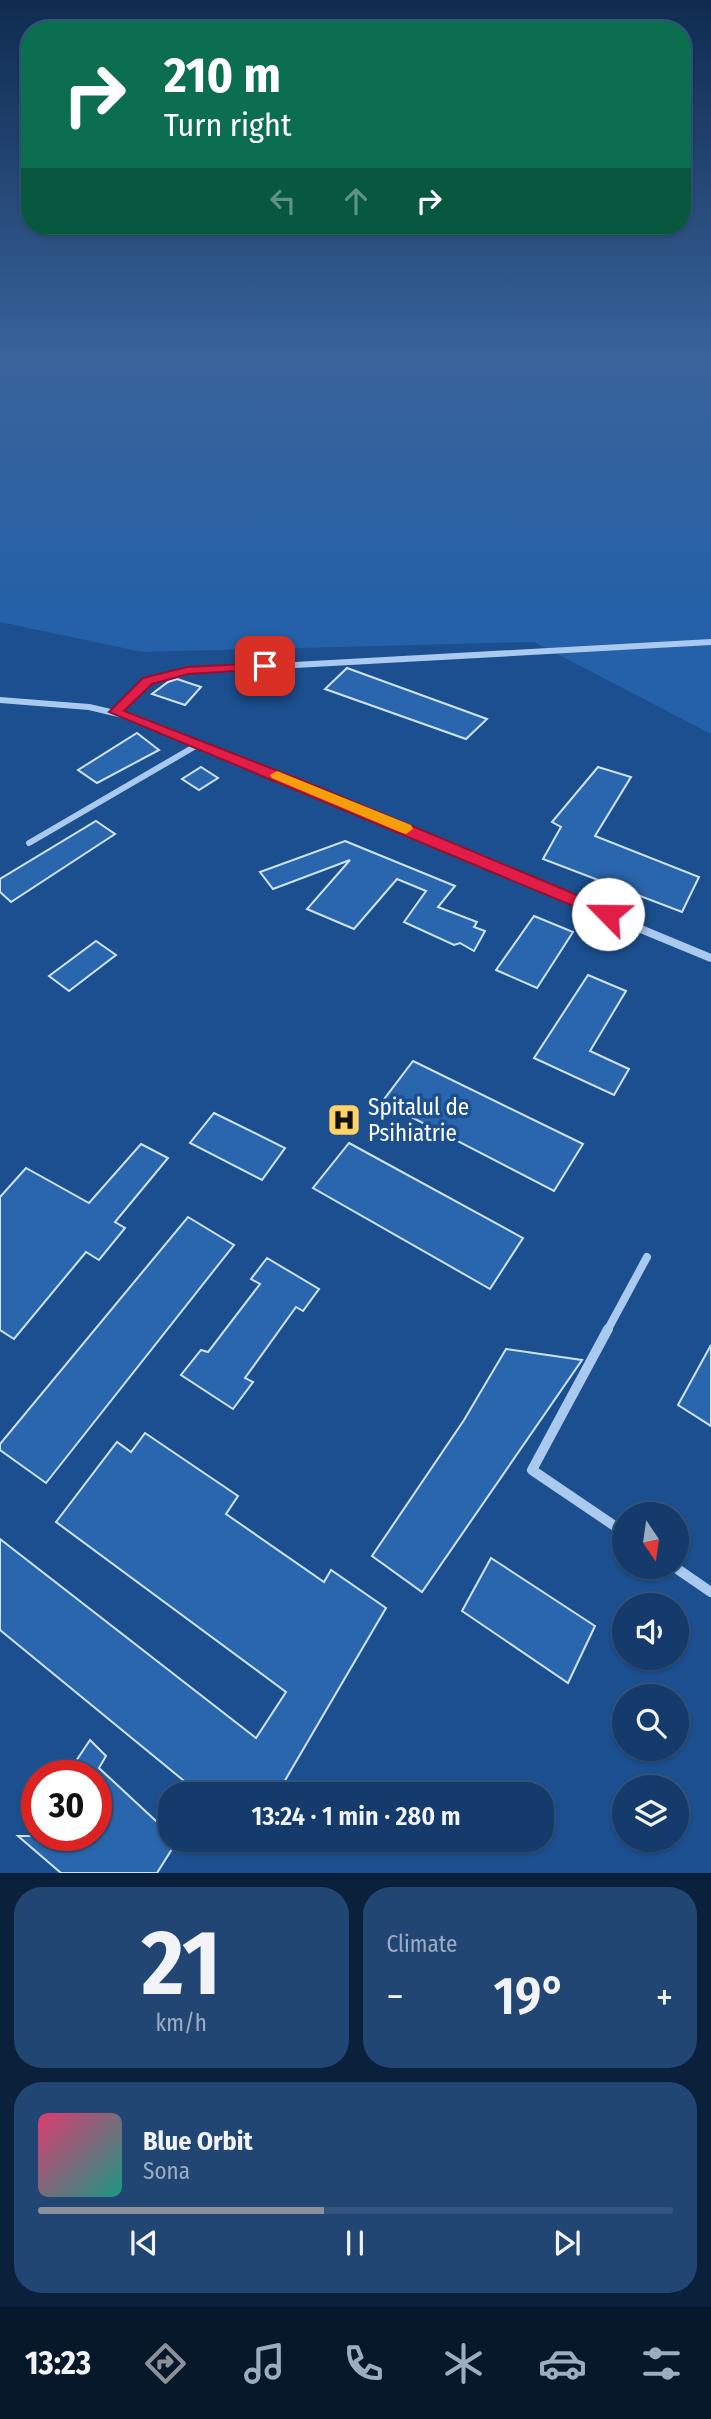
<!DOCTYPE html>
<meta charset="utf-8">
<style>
:root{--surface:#143b6b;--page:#214673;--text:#f1f3f6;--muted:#9dadc1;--line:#33557e;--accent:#8c9099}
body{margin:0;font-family:"Fira Sans Condensed",sans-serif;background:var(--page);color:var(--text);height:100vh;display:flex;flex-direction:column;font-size:26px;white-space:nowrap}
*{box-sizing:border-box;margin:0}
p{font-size:23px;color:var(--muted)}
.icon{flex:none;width:38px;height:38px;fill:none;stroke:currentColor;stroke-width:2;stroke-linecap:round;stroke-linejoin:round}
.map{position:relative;height:1873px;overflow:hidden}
.side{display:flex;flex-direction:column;gap:14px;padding:14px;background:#0b203b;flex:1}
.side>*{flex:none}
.hud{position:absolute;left:21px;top:21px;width:670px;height:214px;border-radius:28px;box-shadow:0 2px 5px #0004,0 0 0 2px var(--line);background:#0b6e4f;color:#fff;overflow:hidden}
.needle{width:46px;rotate:167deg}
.buttons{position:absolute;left:612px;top:1502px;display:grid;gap:14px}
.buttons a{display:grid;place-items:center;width:77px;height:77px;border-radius:50%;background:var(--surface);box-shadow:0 2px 5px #0004,0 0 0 2px var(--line);font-size:35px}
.speed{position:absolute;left:21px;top:1760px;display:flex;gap:14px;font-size:35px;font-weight:700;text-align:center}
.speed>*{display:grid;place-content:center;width:91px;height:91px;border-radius:50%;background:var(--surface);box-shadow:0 2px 5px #0004,0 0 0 2px var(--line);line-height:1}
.speed .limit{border:10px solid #d22;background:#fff;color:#111}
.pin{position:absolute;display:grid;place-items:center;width:60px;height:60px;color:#fff;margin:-30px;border-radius:14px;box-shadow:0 4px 10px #0006}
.me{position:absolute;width:77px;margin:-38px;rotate:293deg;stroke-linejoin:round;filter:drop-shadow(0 0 5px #0008)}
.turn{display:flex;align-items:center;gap:24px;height:147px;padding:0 28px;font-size:32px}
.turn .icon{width:91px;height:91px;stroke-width:2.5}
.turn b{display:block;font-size:49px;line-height:60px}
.lanes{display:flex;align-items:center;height:66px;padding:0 28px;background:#0003;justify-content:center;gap:35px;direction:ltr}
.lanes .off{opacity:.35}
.big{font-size:52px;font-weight:600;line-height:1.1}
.side .widget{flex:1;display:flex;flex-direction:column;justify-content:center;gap:10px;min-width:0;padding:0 24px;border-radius:28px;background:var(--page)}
.side .dial{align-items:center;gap:0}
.dial b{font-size:91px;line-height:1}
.song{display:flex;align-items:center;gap:21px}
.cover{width:84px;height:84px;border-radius:10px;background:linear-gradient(135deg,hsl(340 70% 55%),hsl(170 70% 35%))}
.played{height:7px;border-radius:4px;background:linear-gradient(90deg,var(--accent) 45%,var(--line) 45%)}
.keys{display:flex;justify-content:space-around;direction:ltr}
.heat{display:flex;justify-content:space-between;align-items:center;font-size:38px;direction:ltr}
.side .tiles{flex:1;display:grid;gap:14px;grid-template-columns:1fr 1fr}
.widget:last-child{grid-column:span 2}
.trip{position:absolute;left:158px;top:1782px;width:396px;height:70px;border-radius:28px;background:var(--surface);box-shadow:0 2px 5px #0004,0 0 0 2px var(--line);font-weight:600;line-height:70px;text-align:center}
.menu{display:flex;height:112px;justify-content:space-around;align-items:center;background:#08182b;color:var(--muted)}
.menu .icon{width:49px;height:49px}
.menu .selected{color:var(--accent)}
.menu b{font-size:32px;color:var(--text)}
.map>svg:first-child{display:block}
</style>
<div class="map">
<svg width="711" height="1873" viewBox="0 0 711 1873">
<rect width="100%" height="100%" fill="#1b4f8f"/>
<path fill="#2461a8" d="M0,356H200L313,367L325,356H711V734L534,642L142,652L0,622Z"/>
<g fill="#2a66ad" stroke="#cfe3fa" stroke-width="2">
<path d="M347,668L487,719L466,739L325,689Z"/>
<path d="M177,679L201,687L185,705L152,694L168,682Z"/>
<path d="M137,733L159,750L97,783L78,770Z"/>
<path d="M201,767L218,778L199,790L182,779Z"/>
<path d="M598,767L631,777L595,836L699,877L682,912L543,859L561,827L552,822Z"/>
<path d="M96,821L115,834L11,902L0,892V879Z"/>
<path d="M345,841L455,886L438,907L477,922L474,927L485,931L474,951L460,943L454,945L404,922L426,891L397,879L354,929L307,909L350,860L273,889L260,872Z"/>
<path d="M534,916L573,932L537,988L496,970Z"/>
<path d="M96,941L116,955L69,991L49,976Z"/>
<path d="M588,975L626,991L590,1051L629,1069L614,1095L534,1058Z"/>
<path d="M413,1061L583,1144L554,1191L382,1102Z"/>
<path d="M214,1113L285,1148L262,1180L190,1143Z"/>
<path d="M349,1143L523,1238L490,1289L313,1188Z"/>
<path d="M141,1144L168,1158L115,1222L125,1228L99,1260L86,1252L14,1339L0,1330V1197L26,1168L89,1203Z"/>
<path d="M188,1217L234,1245L46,1483L0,1450V1444Z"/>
<path d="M267,1258L319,1289L303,1311L296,1307L245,1378L253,1382L233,1409L181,1375L201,1350L208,1352L260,1284L251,1279Z"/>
<path d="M711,1345V1426L678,1405Z"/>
<path d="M506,1349L582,1360L422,1592L372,1556L464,1420Z"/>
<path d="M145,1433L238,1496L226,1514L324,1582L331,1570L386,1608L277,1794H200L0,1630V1539L256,1738L286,1692L56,1522L117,1442L131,1452Z"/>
<path d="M491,1558L595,1626L568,1683L462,1611Z"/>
<path d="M90,1740L106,1756L99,1768L170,1834V1839L177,1841L157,1873H61L18,1836H96V1772L93,1776H66Z"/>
</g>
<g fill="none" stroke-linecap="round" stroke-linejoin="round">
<g stroke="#a9c9ee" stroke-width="6">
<path d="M0,700L89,707L136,718L611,916"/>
<path d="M115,712L147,681L187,671L711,642"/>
<path d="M29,843L199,744"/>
</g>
<g stroke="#a9c9ee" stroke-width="8">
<path d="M607,915L711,958"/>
<path d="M607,1331L647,1257"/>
</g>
<g stroke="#a9c9ee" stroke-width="10">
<path d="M608,1329L532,1470L625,1533"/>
<path d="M673,1566L711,1592"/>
</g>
</g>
<linearGradient id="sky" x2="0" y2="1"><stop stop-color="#0f2b4f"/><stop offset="0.58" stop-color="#39639b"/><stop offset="1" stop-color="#39639b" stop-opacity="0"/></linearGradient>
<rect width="711" height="618" fill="url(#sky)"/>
<path fill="#e11d48" stroke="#92132f" stroke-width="2" d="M265,663L272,666L270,669L188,674L152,684L124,711L304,781L613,910V918H602L109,712L143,678L187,667Z"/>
<path fill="#f59e0b" d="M277,771L411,825L413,829L406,834L400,832L272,778L270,775Z"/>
<defs>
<symbol id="hospital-square" viewBox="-11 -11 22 22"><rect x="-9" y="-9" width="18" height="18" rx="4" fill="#ffd166" stroke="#1b4f8f"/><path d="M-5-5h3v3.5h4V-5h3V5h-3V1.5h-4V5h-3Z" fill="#111"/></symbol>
</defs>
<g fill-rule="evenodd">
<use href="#hospital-square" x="325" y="1101" width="38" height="38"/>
</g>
<g text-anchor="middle" stroke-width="7" stroke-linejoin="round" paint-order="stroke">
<g font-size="23" fill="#fff" stroke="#1b4f8f" text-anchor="start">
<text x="368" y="1115">Spitalul de<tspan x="368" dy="26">Psihiatrie</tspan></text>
</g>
</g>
</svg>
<div class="buttons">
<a><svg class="needle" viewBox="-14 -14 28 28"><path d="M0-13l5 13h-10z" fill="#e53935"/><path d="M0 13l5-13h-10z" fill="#9dadc1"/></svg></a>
<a><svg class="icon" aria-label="sound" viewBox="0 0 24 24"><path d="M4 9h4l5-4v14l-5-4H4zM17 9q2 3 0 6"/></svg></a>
<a><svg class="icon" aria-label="search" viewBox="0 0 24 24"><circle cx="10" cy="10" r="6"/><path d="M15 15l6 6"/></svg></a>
<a><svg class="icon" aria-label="layers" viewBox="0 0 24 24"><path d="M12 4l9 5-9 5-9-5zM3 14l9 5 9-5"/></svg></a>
</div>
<div class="speed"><div class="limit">30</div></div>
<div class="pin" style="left:265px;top:666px;background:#d93025"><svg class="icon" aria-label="arrive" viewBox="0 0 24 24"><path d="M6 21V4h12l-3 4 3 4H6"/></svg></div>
<svg class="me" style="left:608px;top:914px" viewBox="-20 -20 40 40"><circle r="19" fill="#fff"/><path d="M0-13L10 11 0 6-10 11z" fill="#e11d48"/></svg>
<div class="trip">13:24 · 1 min · 280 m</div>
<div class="hud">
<div class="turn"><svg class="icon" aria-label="right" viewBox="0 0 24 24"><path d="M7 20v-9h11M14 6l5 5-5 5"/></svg><div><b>210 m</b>Turn right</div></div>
<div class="lanes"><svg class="icon off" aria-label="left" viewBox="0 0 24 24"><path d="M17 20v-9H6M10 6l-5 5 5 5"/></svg><svg class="icon off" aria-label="ahead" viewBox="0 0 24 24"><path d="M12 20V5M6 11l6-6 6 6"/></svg><svg class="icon" aria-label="right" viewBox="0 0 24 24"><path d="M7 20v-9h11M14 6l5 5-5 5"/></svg></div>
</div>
</div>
<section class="side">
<div class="tiles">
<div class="widget dial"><b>21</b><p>km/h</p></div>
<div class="widget"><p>Climate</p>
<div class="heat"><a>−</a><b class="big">19°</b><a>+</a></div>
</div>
<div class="widget">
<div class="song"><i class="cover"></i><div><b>Blue Orbit</b><p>Sona</p></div></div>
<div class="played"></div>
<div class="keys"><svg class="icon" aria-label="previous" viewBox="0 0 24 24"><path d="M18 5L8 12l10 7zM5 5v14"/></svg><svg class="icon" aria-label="pause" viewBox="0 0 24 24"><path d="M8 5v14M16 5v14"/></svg><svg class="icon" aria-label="next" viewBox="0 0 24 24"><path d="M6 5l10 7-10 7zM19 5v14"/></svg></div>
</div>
</div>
</section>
<nav class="menu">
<b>13:23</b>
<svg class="icon selected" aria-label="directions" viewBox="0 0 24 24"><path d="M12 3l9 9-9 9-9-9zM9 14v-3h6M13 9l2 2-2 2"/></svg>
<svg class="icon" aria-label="music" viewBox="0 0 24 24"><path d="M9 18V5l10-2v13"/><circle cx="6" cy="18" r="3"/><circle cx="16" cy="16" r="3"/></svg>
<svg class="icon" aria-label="phone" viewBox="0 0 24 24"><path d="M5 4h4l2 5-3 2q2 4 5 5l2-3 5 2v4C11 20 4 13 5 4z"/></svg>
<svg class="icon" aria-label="climate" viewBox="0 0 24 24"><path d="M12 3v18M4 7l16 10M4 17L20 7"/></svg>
<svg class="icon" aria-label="car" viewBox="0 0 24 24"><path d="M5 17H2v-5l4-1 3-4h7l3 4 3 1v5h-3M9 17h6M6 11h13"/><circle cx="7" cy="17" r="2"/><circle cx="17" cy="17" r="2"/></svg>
<svg class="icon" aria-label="filters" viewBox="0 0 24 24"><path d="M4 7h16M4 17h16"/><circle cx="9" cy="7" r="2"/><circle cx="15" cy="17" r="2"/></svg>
</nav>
